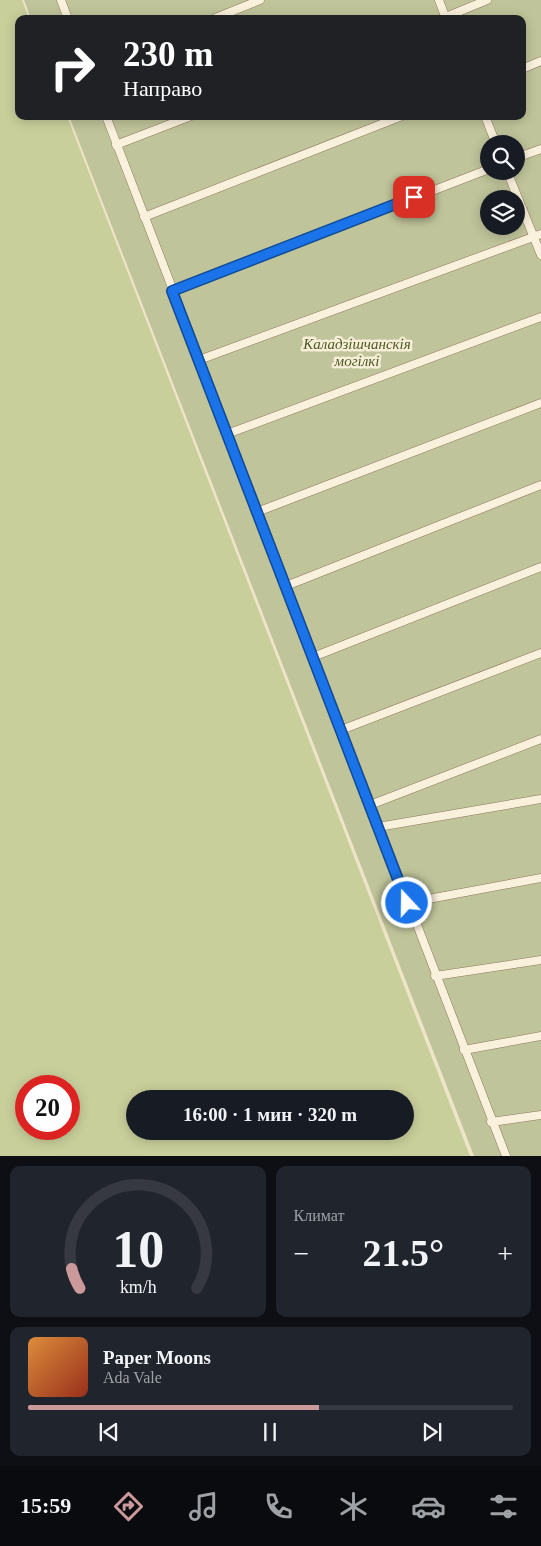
<!DOCTYPE html>
<html lang="ru">
<meta charset="utf-8">
<style>
:root{--surface:#171b24;--page:#20242c;--text:#f1f3f6;--muted:#9ea1a6;--line:#363941;--accent:#cc999b}
body{margin:0;font-family:"Times New Roman",serif;background:var(--page);color:var(--text);height:100vh;display:flex;flex-direction:column;font-size:19px;white-space:nowrap}
*{box-sizing:border-box;margin:0}
p{font-size:16px;color:var(--muted)}
.icon{flex:none;width:28px;height:28px;fill:none;stroke:currentColor;stroke-width:2;stroke-linecap:round;stroke-linejoin:round}
.map{position:relative;height:1156px;overflow:hidden}
.sheet{display:flex;flex-direction:column;gap:10px;padding:10px;background:#0d0f14;flex:1}
.sheet>*{flex:none}
.guide{position:absolute;left:15px;top:15px;width:511px;height:105px;border-radius:10px;box-shadow:0 2px 12px #0003;background:#202124;color:#fff;overflow:hidden}
.buttons{position:absolute;left:480px;top:135px;display:grid;gap:10px}
.buttons a{display:grid;place-items:center;width:45px;height:45px;border-radius:50%;background:var(--surface);box-shadow:0 2px 12px #0003;font-size:25px}
.speed{position:absolute;left:15px;top:1075px;display:flex;gap:10px;font-size:25px;font-weight:700;text-align:center}
.speed>*{display:grid;place-content:center;width:65px;height:65px;border-radius:50%;background:var(--surface);box-shadow:0 2px 12px #0003;line-height:1}
.speed .limit{border:8px solid #d22;background:#fff;color:#111}
.pin{position:absolute;display:grid;place-items:center;width:42px;height:42px;color:#fff;margin:-21px;border-radius:10px;box-shadow:0 2px 8px #0006}
.me{position:absolute;width:55px;margin:-28px;rotate:339deg;stroke-linejoin:round;filter:drop-shadow(0 0 4px #0008)}
.turn{display:flex;align-items:center;gap:18px;height:105px;padding:0 25px;font-size:22px}
.turn .icon{width:65px;height:65px;stroke-width:2.5}
.turn b{display:block;font-size:35px;line-height:42px}
.big{font-size:38px;font-weight:700;line-height:1.1}
.sheet .tile{flex:1;display:flex;flex-direction:column;justify-content:center;gap:8px;min-width:0;padding:0 18px;border-radius:10px;background:var(--page)}
.sheet .dial{align-items:center;gap:0}
.dial svg{height:130px;overflow:visible;fill:none;stroke:var(--line);stroke-width:7;stroke-linecap:round;text-anchor:middle}
.dial text{fill:var(--text);stroke:none}
.song{display:flex;align-items:center;gap:15px}
.cover{width:60px;height:60px;border-radius:8px;background:linear-gradient(135deg,hsl(30 70% 55%),hsl(10 70% 35%))}
.played{height:5px;border-radius:2px;background:linear-gradient(90deg,var(--accent) 60%,var(--line) 60%)}
.keys{display:flex;justify-content:space-around;direction:ltr}
.heat{display:flex;justify-content:space-between;align-items:center;font-size:28px;direction:ltr}
.sheet .tiles{flex:1;display:grid;gap:10px;grid-template-columns:1fr 1fr}
.tile:last-child{grid-column:span 2}
.trip{position:absolute;left:126px;top:1090px;width:288px;height:50px;border-radius:25px;background:var(--surface);box-shadow:0 2px 12px #0003;font-weight:700;line-height:50px;text-align:center}
.dock{display:flex;height:80px;justify-content:space-around;align-items:center;background:#090b0e;color:var(--muted)}
.dock .icon{width:35px;height:35px}
.dock .active{color:var(--accent)}
.dock b{font-size:22px;color:var(--text)}
.map>svg:first-child{display:block}
</style>
<div class="map">
<svg width="541" height="1156" viewBox="0 0 541 1156">
<rect width="100%" height="100%" fill="#f0e4c8"/>
<path fill="#c9cf9b" fill-rule="evenodd" d="M0,0H22L29,19H19V116H67L470,1156H0ZM26,1086H69V1129H26ZM135,1099H405V1131H135Z"/>
<path fill="#bfc49a" fill-rule="evenodd" d="M24,0H541V1156H474L69,116H522V19H31ZM489,144H516V171H489ZM489,199H516V226H489Z"/>
<g fill="none" stroke-linecap="round" stroke-linejoin="round">
<defs>
<g id="lane">
<path d="M61,0L68,19"/>
<path d="M439,0L446,19"/>
<path d="M213,19L260,0"/>
<path d="M441,19L487,0"/>
<path d="M522,69L541,61"/>
<path d="M106,116L506,1156"/>
<path d="M485,116L496,144"/>
<path d="M116,145L191,116"/>
<path d="M516,158L541,149"/>
<path d="M507,171L541,255"/>
<path d="M144,217L402,116"/>
<path d="M172,291L489,169"/>
<path d="M199,360L541,234"/>
<path d="M227,434L541,317"/>
<path d="M257,512L541,403"/>
<path d="M286,586L541,485"/>
<path d="M313,657L541,567"/>
<path d="M341,730L541,653"/>
<path d="M370,805L541,739"/>
<path d="M378,827L541,799"/>
<path d="M407,903L541,878"/>
<path d="M435,976L541,960"/>
<path d="M464,1050L541,1036"/>
<path d="M491,1122L541,1115"/>
</g>
</defs>
<use href="#lane" stroke="#8d765c" stroke-width="9"/>
<use href="#lane" stroke="#faf1dc" stroke-width="8"/>
</g>
<g fill="none" stroke-linecap="round" stroke-linejoin="round">
<defs>
<path id="route" d="M407,903L172,291L414,197"/>
</defs>
<use href="#route" stroke="#114b97" stroke-width="12"/>
<use href="#route" stroke="#1a73e8" stroke-width="9"/>
</g>
<g text-anchor="middle" stroke-width="5" stroke-linejoin="round" paint-order="stroke">
<g font-size="15" font-style="italic" fill="#4d5a26" stroke="#f7eed8">
<text x="357" y="349">Каладзішчанскія<tspan x="357" dy="17">могілкі</tspan></text>
</g>
</g>
</svg>
<div class="buttons">
<a><svg class="icon" aria-label="search" viewBox="0 0 24 24"><circle cx="10" cy="10" r="6"/><path d="M15 15l6 6"/></svg></a>
<a><svg class="icon" aria-label="layers" viewBox="0 0 24 24"><path d="M12 4l9 5-9 5-9-5zM3 14l9 5 9-5"/></svg></a>
</div>
<div class="speed"><div class="limit">20</div></div>
<div class="pin" style="left:414px;top:197px;background:#d93025"><svg class="icon" aria-label="arrive" viewBox="0 0 24 24"><path d="M6 21V4h12l-3 4 3 4H6"/></svg></div>
<svg class="me" style="left:407px;top:903px" viewBox="-20 -20 40 40"><circle r="17" fill="#1a73e8" stroke="#fff" stroke-width="3"/><path d="M0-11L8 9 0 5-8 9z" fill="#fff"/></svg>
<div class="trip">16:00 · 1 мин · 320 m</div>
<div class="guide">
<div class="turn"><svg class="icon" aria-label="right" viewBox="0 0 24 24"><path d="M7 20v-9h11M14 6l5 5-5 5"/></svg><div><b>230 m</b>Направо</div></div>
</div>
</div>
<section class="sheet">
<div class="tiles">
<div class="tile dial"><svg viewBox="0 0 100 80">
<path d="M14 69A42 42 0 1 1 86 69"/>
<path d="M14 69A42 42 0 0 1 9 57" stroke="#cc999b"/>
<text x="50" y="56" font-size="32" font-weight="700">10</text>
<text x="50" y="72" font-size="11">km/h</text>
</svg></div>
<div class="tile"><p>Климат</p>
<div class="heat"><a>−</a><b class="big">21.5°</b><a>+</a></div>
</div>
<div class="tile">
<div class="song"><i class="cover"></i><div><b>Paper Moons</b><p>Ada Vale</p></div></div>
<div class="played"></div>
<div class="keys"><svg class="icon" aria-label="previous" viewBox="0 0 24 24"><path d="M18 5L8 12l10 7zM5 5v14"/></svg><svg class="icon" aria-label="pause" viewBox="0 0 24 24"><path d="M8 5v14M16 5v14"/></svg><svg class="icon" aria-label="next" viewBox="0 0 24 24"><path d="M6 5l10 7-10 7zM19 5v14"/></svg></div>
</div>
</div>
</section>
<nav class="dock">
<b>15:59</b>
<svg class="icon active" aria-label="directions" viewBox="0 0 24 24"><path d="M12 3l9 9-9 9-9-9zM9 14v-3h6M13 9l2 2-2 2"/></svg>
<svg class="icon" aria-label="music" viewBox="0 0 24 24"><path d="M9 18V5l10-2v13"/><circle cx="6" cy="18" r="3"/><circle cx="16" cy="16" r="3"/></svg>
<svg class="icon" aria-label="phone" viewBox="0 0 24 24"><path d="M5 4h4l2 5-3 2q2 4 5 5l2-3 5 2v4C11 20 4 13 5 4z"/></svg>
<svg class="icon" aria-label="climate" viewBox="0 0 24 24"><path d="M12 3v18M4 7l16 10M4 17L20 7"/></svg>
<svg class="icon" aria-label="car" viewBox="0 0 24 24"><path d="M5 17H2v-5l4-1 3-4h7l3 4 3 1v5h-3M9 17h6M6 11h13"/><circle cx="7" cy="17" r="2"/><circle cx="17" cy="17" r="2"/></svg>
<svg class="icon" aria-label="filters" viewBox="0 0 24 24"><path d="M4 7h16M4 17h16"/><circle cx="9" cy="7" r="2"/><circle cx="15" cy="17" r="2"/></svg>
</nav>
